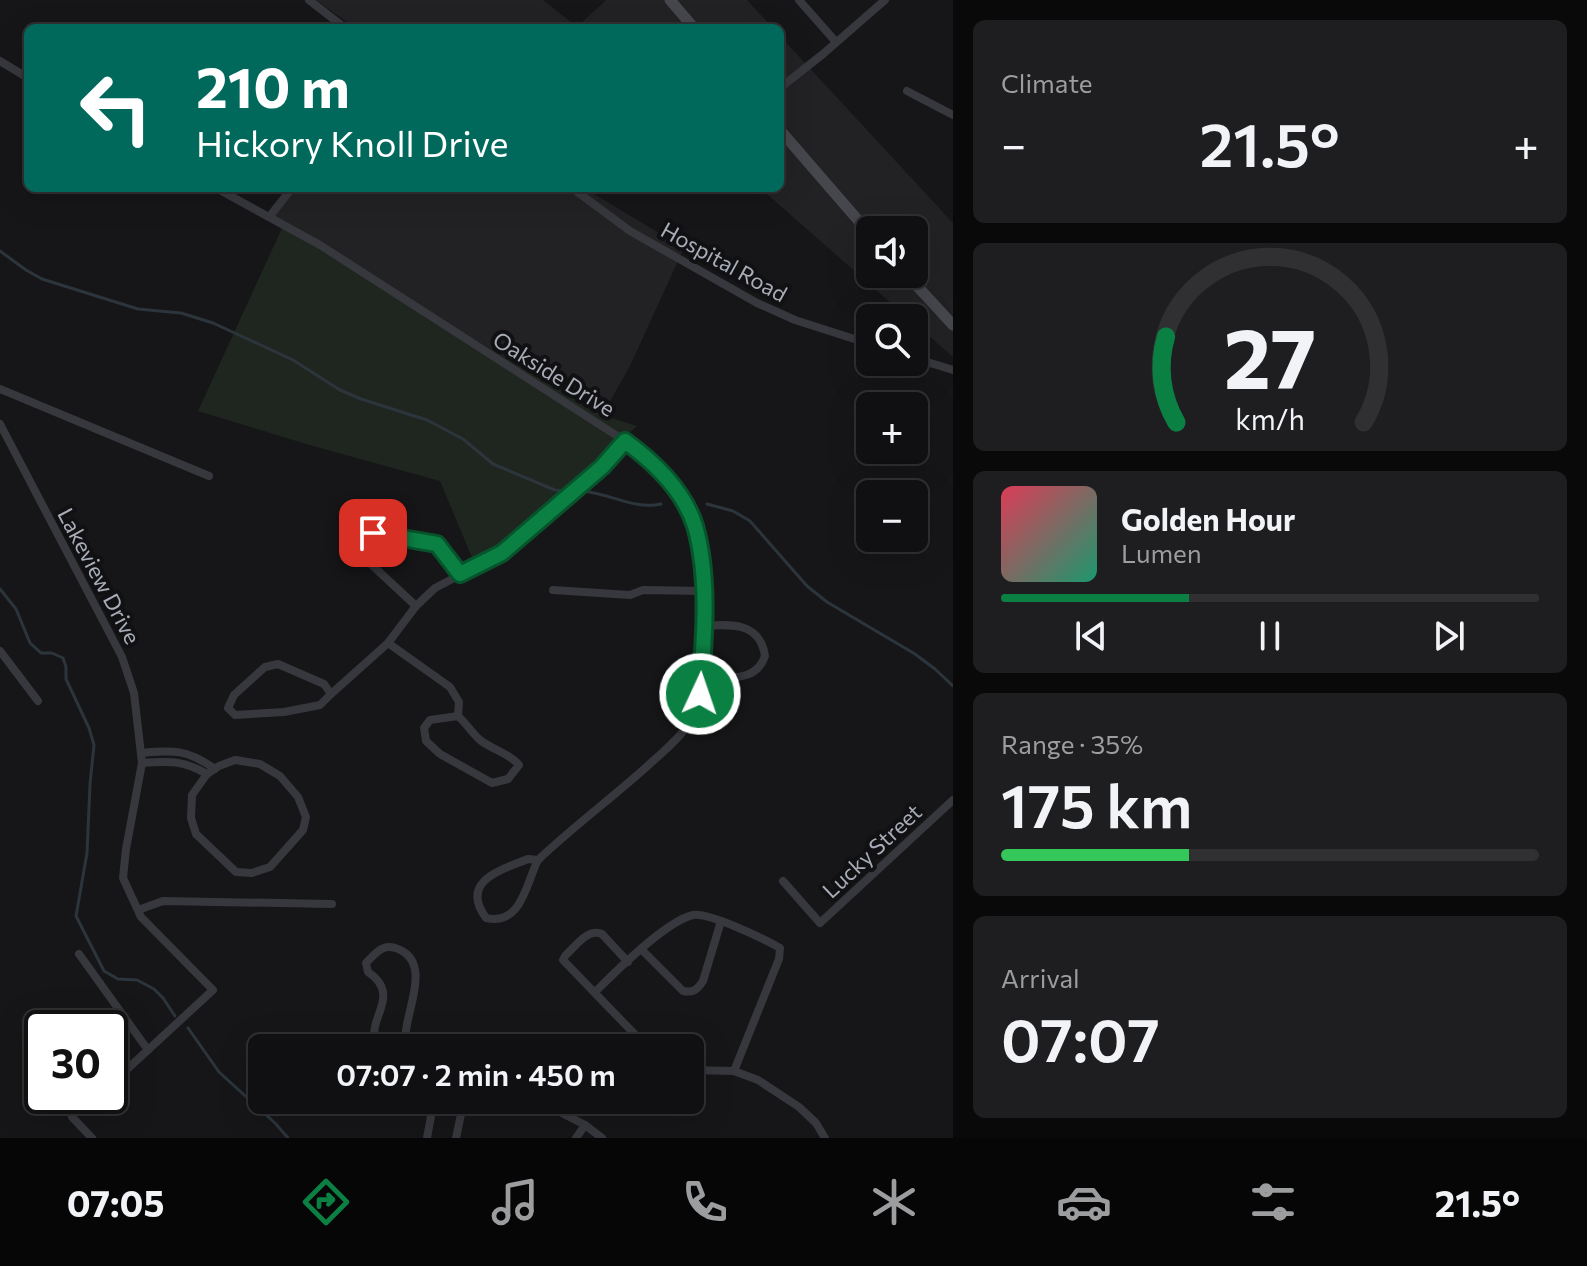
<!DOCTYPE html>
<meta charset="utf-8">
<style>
:root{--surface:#101012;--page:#1e1e20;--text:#f1f3f6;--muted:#9c9d9f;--line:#303032;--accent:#0b8043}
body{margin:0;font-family:Commissioner,sans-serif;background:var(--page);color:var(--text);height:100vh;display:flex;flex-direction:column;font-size:30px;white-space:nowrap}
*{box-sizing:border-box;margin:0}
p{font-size:26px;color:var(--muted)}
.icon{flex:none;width:44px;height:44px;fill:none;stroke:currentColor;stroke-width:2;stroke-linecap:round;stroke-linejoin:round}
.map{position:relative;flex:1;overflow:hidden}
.drawer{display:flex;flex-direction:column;gap:20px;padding:20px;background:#09090a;width:634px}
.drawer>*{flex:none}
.guide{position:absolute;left:24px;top:24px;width:760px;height:168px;border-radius:12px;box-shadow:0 8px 32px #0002,0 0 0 2px var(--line);background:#00695c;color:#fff;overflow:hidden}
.tools{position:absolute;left:856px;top:216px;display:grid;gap:16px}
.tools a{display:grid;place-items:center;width:72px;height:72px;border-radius:12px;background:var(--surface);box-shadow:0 8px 32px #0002,0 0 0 2px var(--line);font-size:40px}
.speed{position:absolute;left:24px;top:1010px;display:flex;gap:16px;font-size:40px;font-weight:700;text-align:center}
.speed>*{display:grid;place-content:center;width:104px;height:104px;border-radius:50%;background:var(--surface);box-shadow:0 8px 32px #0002,0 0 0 2px var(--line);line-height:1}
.speed .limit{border:4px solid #111;border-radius:12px;background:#fff;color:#111}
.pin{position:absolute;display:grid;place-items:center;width:68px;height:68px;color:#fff;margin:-34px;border-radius:16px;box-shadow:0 4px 12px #0006}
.me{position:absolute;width:88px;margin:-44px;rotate:3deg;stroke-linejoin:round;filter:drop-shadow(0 0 6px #0008)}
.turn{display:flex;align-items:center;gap:28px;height:168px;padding:0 40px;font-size:36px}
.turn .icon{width:104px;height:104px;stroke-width:2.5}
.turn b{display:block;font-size:56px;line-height:68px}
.big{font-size:60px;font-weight:600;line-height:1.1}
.drawer .card{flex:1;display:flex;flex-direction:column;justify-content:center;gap:12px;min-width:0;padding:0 28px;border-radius:12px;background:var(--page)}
.drawer .dial{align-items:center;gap:0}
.dial svg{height:208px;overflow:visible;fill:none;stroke:var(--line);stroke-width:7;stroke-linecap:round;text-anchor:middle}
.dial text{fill:var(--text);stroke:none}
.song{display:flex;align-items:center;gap:24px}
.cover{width:96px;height:96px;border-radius:12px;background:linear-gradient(135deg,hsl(350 70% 55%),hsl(160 70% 35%))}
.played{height:8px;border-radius:4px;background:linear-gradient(90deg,var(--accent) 35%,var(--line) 35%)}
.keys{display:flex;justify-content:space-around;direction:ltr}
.heat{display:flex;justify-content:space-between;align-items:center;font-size:44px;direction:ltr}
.charge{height:12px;border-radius:6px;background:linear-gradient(90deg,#34c759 35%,var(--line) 0)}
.trip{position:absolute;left:248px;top:1034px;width:456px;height:80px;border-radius:12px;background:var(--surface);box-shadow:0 8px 32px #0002,0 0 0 2px var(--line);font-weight:600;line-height:80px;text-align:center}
.tab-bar{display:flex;height:128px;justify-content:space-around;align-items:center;background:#060607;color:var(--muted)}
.tab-bar .icon{width:56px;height:56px}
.tab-bar .active{color:var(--accent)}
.tab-bar b{font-size:36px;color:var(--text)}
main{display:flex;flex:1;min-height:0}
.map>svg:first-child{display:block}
</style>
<main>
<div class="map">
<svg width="953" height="1138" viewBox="0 0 953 1138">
<rect width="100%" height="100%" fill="#161618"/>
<g fill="#222225" fill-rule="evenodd">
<path d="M316,0H543L577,27L606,0H747L773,28H355Z"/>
<path d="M780,36L953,223V357L914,323V318H908L760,188H780ZM870,230H914V274H870Z"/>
<path d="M287,188H584L684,248L629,368L602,415L266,216Z"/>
</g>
<path fill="#1e261f" d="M283,226L602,415L637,426L476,567L440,481L306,444L198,411Z"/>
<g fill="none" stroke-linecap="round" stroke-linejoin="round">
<g stroke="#2c353c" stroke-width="3">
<path d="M0,251L26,270L42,279L138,309L181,313L213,323L293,360L340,390L361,399L427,420L463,439L493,464L555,490L565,491"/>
<path d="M582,491C609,493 634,510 661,504"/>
<path d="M707,504L733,511L750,521L807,586L827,602L915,654L935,669L953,686"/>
<path d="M0,589L16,609L30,643L41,653H52L63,658L66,667V679L89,728L94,745L90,784L87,853L76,916L104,971L118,979L137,980L154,989L163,998L175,1016"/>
<path d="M188,1028L219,1072L275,1123L288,1138"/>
</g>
<g stroke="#37383d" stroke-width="8">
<path d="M309,0L345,28"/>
<path d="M799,0L836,42"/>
<path d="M0,61L28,78"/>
<path d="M780,88L823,54L885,0"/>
<path d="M907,91L953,115"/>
<path d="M216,188L320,245L625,441C651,460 674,483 689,512C710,555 705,610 703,656C702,674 703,694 696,710C694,716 690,722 687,726C678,740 665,750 653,761C616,795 575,825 538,860"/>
<path d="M572,188L630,231L757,303L795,320L870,344"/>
<path d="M270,216L292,188"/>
<path d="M914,358L953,370"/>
<path d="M0,389L209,476"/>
<path d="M0,424L122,657L134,693L142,763L126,849L123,878L141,917L213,990L123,1073"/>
<path d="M553,590L630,595L643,590L703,591"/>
<path d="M416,606L360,554L356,545L362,536L373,533L437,544L460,574"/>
<path d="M388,643L450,687L459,702L458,716"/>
<path d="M0,651L38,701"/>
<path d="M278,664L324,684L331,694L320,705L284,712L235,715L228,708L234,695L265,667Z"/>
<path d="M702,676C725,678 756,683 765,656C760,622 731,624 704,626"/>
<path d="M331,694L388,643L416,606L435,588L502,553L602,467L625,441"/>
<path d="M458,716C466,723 472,733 480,740C493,750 509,753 519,765L508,779L492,783L440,754L426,741L424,728L430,720Z"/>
<path d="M141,753C173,750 187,749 215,769"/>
<path d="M235,760L260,764L280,776L298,797L306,817L303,830L270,867L252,873L236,872L196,834L191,818L192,795L207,774L219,766Z"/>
<path d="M142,763C169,761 183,760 207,774"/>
<path d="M528,859L538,860C526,883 522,926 486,918C459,881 501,870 528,859Z"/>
<path d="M783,881L820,923L953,800"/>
<path d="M138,910L163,901L332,904"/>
<path d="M642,950L683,991C693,993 697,990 703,981L721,921"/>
<path d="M79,954L148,1050"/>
<path d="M628,962L602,934C587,928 576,946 565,956L563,960L648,1048"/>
<path d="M595,992C615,972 666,921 693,915C709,912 764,939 780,948L779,959L734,1071"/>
<path d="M382,1048C356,1026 407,998 368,972L366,963C375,954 383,942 398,949C431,962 408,1007 406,1031C405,1039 408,1043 414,1048"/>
<path d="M690,1070L734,1071L758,1080L799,1107L816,1123L825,1138"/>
<path d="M68,1096L72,1117L92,1138"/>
<path d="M537,1100L585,1125L602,1138"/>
<path d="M463,1101C483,1106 504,1116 520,1100"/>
<path d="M427,1138L434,1100"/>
<path d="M456,1138L464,1100"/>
<path d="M576,1138L585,1125"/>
</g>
<g stroke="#45474d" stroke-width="11">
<path d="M670,0L694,28"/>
<path d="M780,130L870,234"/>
<path d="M906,274L953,325"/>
</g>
</g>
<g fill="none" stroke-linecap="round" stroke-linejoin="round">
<defs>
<path id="route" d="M373,533L437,544L460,574L502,553L602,467L625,441C654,462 684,491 695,526C710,578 704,642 700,694"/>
</defs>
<use href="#route" stroke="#07532c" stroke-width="20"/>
<use href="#route" stroke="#0b8043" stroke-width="14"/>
</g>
<g text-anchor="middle" stroke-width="8" stroke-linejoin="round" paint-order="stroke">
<g font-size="22" fill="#a8adb8" stroke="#111113">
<text transform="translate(724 262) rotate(29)" y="8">Hospital Road</text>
<text transform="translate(554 374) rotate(32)" y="8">Oakside Drive</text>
<text transform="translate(99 576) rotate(62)" y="8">Lakeview Drive</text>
<text transform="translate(872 851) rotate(-43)" y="8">Lucky Street</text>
</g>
</g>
</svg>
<div class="tools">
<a><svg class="icon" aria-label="sound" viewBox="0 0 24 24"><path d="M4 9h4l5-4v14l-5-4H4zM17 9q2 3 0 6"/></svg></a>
<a><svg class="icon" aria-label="search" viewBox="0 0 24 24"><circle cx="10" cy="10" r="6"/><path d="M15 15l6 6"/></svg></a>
<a>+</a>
<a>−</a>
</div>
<div class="speed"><div class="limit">30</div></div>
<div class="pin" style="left:373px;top:533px;background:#d93025"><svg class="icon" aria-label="arrive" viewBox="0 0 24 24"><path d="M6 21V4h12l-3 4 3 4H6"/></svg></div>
<svg class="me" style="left:700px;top:694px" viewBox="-20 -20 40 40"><circle r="17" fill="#0b8043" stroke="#fff" stroke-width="3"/><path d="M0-11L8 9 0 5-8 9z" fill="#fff"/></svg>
<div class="trip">07:07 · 2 min · 450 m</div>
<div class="guide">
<div class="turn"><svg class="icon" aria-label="left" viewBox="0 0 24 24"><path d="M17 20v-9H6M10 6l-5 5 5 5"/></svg><div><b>210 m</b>Hickory Knoll Drive</div></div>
</div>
</div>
<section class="drawer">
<div class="card"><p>Climate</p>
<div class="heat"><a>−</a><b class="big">21.5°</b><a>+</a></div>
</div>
<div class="card dial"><svg viewBox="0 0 100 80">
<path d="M14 69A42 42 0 1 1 86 69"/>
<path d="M14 69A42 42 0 0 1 10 36" stroke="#0b8043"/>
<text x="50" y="56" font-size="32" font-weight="700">27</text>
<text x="50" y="72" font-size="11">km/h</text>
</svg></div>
<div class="card">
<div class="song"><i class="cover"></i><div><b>Golden Hour</b><p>Lumen</p></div></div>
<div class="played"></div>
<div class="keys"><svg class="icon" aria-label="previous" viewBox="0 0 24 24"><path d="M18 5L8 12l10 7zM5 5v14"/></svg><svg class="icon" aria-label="pause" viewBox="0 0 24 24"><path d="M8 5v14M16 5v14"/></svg><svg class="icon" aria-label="next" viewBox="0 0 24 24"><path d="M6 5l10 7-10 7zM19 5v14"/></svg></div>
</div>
<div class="card"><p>Range · 35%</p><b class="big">175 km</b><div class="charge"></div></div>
<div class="card"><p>Arrival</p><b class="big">07:07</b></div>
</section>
</main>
<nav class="tab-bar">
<b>07:05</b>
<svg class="icon active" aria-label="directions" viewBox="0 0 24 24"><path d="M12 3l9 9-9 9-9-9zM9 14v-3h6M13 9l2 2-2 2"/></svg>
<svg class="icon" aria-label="music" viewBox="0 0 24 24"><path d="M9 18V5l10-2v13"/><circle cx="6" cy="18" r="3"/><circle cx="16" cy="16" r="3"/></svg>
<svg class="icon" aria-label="phone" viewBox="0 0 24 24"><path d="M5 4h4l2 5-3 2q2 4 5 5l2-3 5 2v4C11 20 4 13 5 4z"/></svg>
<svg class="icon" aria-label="climate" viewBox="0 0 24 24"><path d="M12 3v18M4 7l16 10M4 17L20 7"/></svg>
<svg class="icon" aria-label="car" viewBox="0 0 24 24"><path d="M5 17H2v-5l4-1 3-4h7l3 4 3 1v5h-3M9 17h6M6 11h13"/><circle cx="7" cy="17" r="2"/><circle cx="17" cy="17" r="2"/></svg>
<svg class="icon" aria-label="filters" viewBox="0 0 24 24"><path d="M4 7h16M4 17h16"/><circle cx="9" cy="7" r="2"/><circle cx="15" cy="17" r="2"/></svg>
<b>21.5°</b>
</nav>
